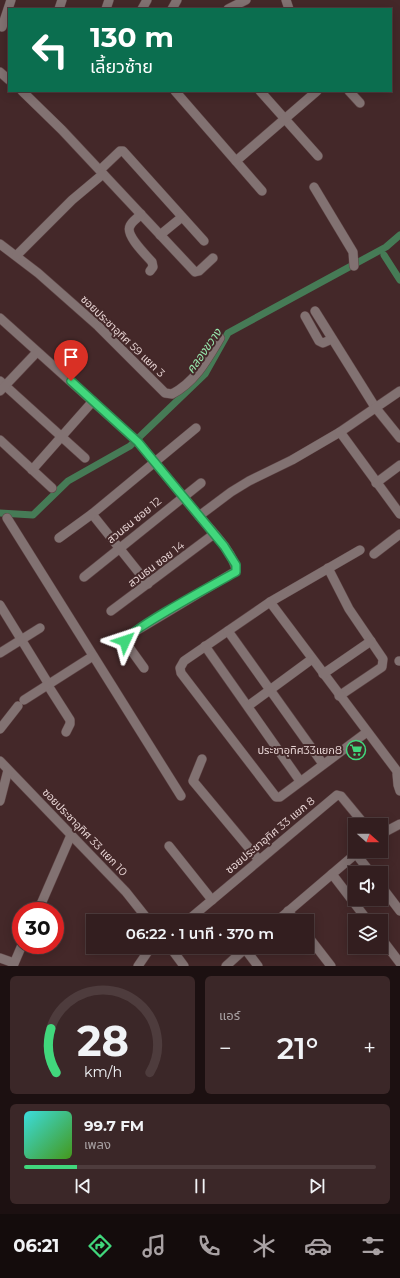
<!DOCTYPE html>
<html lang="th">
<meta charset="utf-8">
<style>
:root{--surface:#331e1f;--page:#3b2728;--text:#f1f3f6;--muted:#a9a2a4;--line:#4e3c3d;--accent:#41d77c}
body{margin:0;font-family:Montserrat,"Noto Sans Thai",sans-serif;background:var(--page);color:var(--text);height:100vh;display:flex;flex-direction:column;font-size:15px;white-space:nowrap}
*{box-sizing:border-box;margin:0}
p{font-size:13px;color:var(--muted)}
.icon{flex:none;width:22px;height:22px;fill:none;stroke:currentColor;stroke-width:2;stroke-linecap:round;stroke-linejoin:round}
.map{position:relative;height:966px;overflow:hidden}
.side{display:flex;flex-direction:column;gap:10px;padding:10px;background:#1c1011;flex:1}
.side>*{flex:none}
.banner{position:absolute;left:8px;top:8px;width:384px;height:84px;border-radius:0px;box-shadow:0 2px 10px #0003,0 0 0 1px var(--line);background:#0b6e4f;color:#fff;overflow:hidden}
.needle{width:26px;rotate:111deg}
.tools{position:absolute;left:348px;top:818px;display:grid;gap:8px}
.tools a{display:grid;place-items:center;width:40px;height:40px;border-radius:0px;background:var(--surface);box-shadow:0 2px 10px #0003,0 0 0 1px var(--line);font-size:20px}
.speed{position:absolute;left:12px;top:902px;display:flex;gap:8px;font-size:20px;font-weight:700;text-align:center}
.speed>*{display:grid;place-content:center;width:52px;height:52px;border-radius:50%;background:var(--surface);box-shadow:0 2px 10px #0003,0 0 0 1px var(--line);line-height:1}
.speed .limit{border:6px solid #d22;background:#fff;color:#111}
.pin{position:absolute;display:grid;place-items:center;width:34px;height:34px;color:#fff;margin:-41px -17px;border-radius:50% 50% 50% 0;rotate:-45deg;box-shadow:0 0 4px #0007}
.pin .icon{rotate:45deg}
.me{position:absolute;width:44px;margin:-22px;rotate:48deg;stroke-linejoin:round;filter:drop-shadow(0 0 3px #0008)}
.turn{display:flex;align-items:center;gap:14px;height:84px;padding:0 16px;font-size:18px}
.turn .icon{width:52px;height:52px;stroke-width:2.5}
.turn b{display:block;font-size:28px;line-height:34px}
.big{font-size:30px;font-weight:600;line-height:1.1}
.side .tile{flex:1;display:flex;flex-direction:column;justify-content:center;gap:6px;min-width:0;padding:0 14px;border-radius:6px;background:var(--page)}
.side .dial{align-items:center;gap:0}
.dial svg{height:104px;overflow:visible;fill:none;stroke:var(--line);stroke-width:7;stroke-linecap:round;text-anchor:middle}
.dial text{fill:var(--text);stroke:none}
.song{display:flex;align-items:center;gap:12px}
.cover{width:48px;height:48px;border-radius:6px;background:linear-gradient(135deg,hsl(180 70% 55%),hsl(100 70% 35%))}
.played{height:4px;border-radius:2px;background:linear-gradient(90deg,var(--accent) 15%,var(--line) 15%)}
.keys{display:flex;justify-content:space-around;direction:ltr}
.heat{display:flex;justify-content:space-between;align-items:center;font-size:22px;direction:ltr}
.side .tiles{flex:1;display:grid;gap:10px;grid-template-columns:1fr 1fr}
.tile:last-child{grid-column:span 2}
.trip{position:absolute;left:86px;top:914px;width:228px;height:40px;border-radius:0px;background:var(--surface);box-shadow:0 2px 10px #0003,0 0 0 1px var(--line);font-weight:600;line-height:40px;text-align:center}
.menu{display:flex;height:64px;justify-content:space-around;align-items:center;background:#140c0c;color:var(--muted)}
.menu .icon{width:28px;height:28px}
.menu .current{color:var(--accent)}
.menu b{font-size:18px;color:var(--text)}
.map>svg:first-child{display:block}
</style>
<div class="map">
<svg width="400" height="966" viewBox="0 0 400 966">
<rect width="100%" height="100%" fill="#442829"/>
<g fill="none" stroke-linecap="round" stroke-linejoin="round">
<g stroke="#467b56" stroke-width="7">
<path d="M384,255L400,280"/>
<path d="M0,513L33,515L68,481L130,446L205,374L228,333L386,247L400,235"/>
</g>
<defs>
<g id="minor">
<path d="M286,0L289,9"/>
<path d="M59,9L62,0"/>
<path d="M106,9L109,0"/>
<path d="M142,9L147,0"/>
<path d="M172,9L177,0"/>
<path d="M228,9L246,0"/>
<path d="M2,27L11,0"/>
<path d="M0,72L9,80"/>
<path d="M22,91L62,130L195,272L199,271L213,258"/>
<path d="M175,91L262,191"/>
<path d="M260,91L318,156"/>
<path d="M349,91L360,103"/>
<path d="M236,161L317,91"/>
<path d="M100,170L120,151H123L204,241"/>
<path d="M314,187L353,252L354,266"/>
<path d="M141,214C138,218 132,221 130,226C125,235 146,255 152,262L153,267L150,271"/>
<path d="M160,235L182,217"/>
<path d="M0,244L38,273L98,326L165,393L172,394C195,382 207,360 220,338"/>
<path d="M17,255L72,200L103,174"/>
<path d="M315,311L375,407L400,438"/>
<path d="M305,316L319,341L323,343L332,339"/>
<path d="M0,318L138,442L199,516L231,492L249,481L292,460L340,432L400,391"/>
<path d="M0,381L85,458"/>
<path d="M0,391L37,352"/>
<path d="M340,432L400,514"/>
<path d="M0,440L52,488"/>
<path d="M32,470L93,401"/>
<path d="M376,483L400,465"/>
<path d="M92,514L148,584"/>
<path d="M7,518L181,796"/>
<path d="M59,538L92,514L196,428"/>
<path d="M360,550L270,602L184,661L180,668L181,673L276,797H280L367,732"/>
<path d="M374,554L400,534"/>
<path d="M328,568L349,609L383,659L382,667L339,696"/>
<path d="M84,577L201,483"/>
<path d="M270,602L400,775"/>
<path d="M0,605L48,683"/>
<path d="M111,611L214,534"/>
<path d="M228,631L323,764"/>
<path d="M205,646L300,781"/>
<path d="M0,653L40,628"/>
<path d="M399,661H400"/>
<path d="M144,668L126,643V637L236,571C235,554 210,529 199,516"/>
<path d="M323,674L371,641"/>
<path d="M47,684L70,720V724L66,732"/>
<path d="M24,700L93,656"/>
<path d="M248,706L312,659"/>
<path d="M0,729L18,706"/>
<path d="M202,759L193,781L259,860"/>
<path d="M0,761L126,892L149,921"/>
<path d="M397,774L398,785L400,791"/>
<path d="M0,801L8,770"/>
<path d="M381,834L400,824"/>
<path d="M169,846L212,900"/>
<path d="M356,854L371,873"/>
<path d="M332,874L368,921"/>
<path d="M381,886L400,911"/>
<path d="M38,911L71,835"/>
<path d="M288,911L296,921"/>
<path d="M187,921L337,795L341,796L365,825"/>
<path d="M277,921L359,851"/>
<path d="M307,935L331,966"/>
<path d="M381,938L400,963"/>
<path d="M170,947L184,966"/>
<path d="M245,949L258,966"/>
<path d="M0,958L14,963"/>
<path d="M13,966L22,945"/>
<path d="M138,966L151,947"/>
<path d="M226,966L247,947"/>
</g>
</defs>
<use href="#minor" stroke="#5e4445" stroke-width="10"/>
<use href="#minor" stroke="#827272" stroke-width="9"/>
</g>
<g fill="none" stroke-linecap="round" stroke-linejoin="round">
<defs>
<path id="route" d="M71,381L138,442L224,546L236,565V572C220,581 127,631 125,641"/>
</defs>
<use href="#route" stroke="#2a8c51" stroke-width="10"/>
<use href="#route" stroke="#41d77c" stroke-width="7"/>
</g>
<defs>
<symbol id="supermarket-ring" viewBox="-11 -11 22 22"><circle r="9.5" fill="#442829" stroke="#41d77c" stroke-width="1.5"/><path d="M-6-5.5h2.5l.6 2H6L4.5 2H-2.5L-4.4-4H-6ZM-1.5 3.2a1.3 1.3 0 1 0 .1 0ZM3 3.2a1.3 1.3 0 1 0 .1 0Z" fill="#41d77c"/></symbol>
</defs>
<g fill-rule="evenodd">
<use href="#supermarket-ring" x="345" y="739" width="22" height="22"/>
</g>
<g text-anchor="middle" stroke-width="4" stroke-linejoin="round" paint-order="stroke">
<g font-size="11" fill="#e8d5d5" stroke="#442829">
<text transform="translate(123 336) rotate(44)" y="4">ซอยประชาอุทิศ 59 แยก 3</text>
<text transform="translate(134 520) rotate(-39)" y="4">สวนธน ซอย 12</text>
<text transform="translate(156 564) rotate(-37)" y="4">สวนธน ซอย 14</text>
<text transform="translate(85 832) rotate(46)" y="4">ซอยประชาอุทิศ 33 แยก 10</text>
<text transform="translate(270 835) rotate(-40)" y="4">ซอยประชาอุทิศ 33 แยก 8</text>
</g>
<g font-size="11" fill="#e8d5d5" stroke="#442829" text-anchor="end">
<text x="342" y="754">ประชาอุทิศ33แยก8</text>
</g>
<g font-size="12" font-style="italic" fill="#97e7ad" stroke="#442829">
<text transform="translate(204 351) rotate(-55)" y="4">คลองขวาง</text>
</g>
</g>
</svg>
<div class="tools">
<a><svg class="needle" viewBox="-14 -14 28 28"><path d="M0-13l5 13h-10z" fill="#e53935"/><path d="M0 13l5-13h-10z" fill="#a9a2a4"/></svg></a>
<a><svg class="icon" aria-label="sound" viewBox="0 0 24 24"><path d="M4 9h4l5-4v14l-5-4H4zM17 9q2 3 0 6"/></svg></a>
<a><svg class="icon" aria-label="layers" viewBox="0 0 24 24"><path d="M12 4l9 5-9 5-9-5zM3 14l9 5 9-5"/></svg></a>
</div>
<div class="speed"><div class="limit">30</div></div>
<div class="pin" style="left:71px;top:381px;background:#d93025"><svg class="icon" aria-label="arrive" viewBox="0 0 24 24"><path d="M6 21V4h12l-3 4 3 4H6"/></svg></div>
<svg class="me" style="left:125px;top:641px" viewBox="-20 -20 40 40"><path d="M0-17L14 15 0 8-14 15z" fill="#41d77c" stroke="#fff" stroke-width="4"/></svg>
<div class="trip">06:22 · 1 นาที · 370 m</div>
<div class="banner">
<div class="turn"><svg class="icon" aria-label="left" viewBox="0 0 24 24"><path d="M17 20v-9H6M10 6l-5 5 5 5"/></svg><div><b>130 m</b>เลี้ยวซ้าย</div></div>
</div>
</div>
<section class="side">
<div class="tiles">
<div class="tile dial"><svg viewBox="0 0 100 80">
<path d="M14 69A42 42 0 1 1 86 69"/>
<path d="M14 69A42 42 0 0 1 10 35" stroke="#41d77c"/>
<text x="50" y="56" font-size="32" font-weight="700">28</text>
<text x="50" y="72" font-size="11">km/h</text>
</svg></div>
<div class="tile"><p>แอร์</p>
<div class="heat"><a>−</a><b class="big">21°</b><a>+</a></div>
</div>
<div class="tile">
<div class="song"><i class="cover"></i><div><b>99.7 FM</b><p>เพลง</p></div></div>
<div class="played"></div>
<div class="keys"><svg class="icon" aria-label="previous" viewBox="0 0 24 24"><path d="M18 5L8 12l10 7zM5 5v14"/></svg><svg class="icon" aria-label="pause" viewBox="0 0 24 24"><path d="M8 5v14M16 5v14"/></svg><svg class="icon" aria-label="next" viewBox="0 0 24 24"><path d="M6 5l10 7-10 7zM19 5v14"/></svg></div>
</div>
</div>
</section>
<nav class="menu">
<b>06:21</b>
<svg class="icon current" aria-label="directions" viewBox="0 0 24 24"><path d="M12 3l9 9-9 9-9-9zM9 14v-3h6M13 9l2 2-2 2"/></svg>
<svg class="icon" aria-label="music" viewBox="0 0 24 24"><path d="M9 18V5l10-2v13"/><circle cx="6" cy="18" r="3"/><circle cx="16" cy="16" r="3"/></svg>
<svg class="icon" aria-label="phone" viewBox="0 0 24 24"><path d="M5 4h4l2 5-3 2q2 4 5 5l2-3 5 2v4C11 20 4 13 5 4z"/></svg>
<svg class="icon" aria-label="climate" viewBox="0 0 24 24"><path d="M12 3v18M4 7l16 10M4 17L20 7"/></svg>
<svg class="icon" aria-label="car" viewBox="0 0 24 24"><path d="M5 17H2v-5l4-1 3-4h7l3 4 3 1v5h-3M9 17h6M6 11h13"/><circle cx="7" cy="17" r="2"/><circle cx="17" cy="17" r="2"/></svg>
<svg class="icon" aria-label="filters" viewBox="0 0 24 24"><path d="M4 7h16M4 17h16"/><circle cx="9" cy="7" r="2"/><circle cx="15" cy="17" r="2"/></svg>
</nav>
